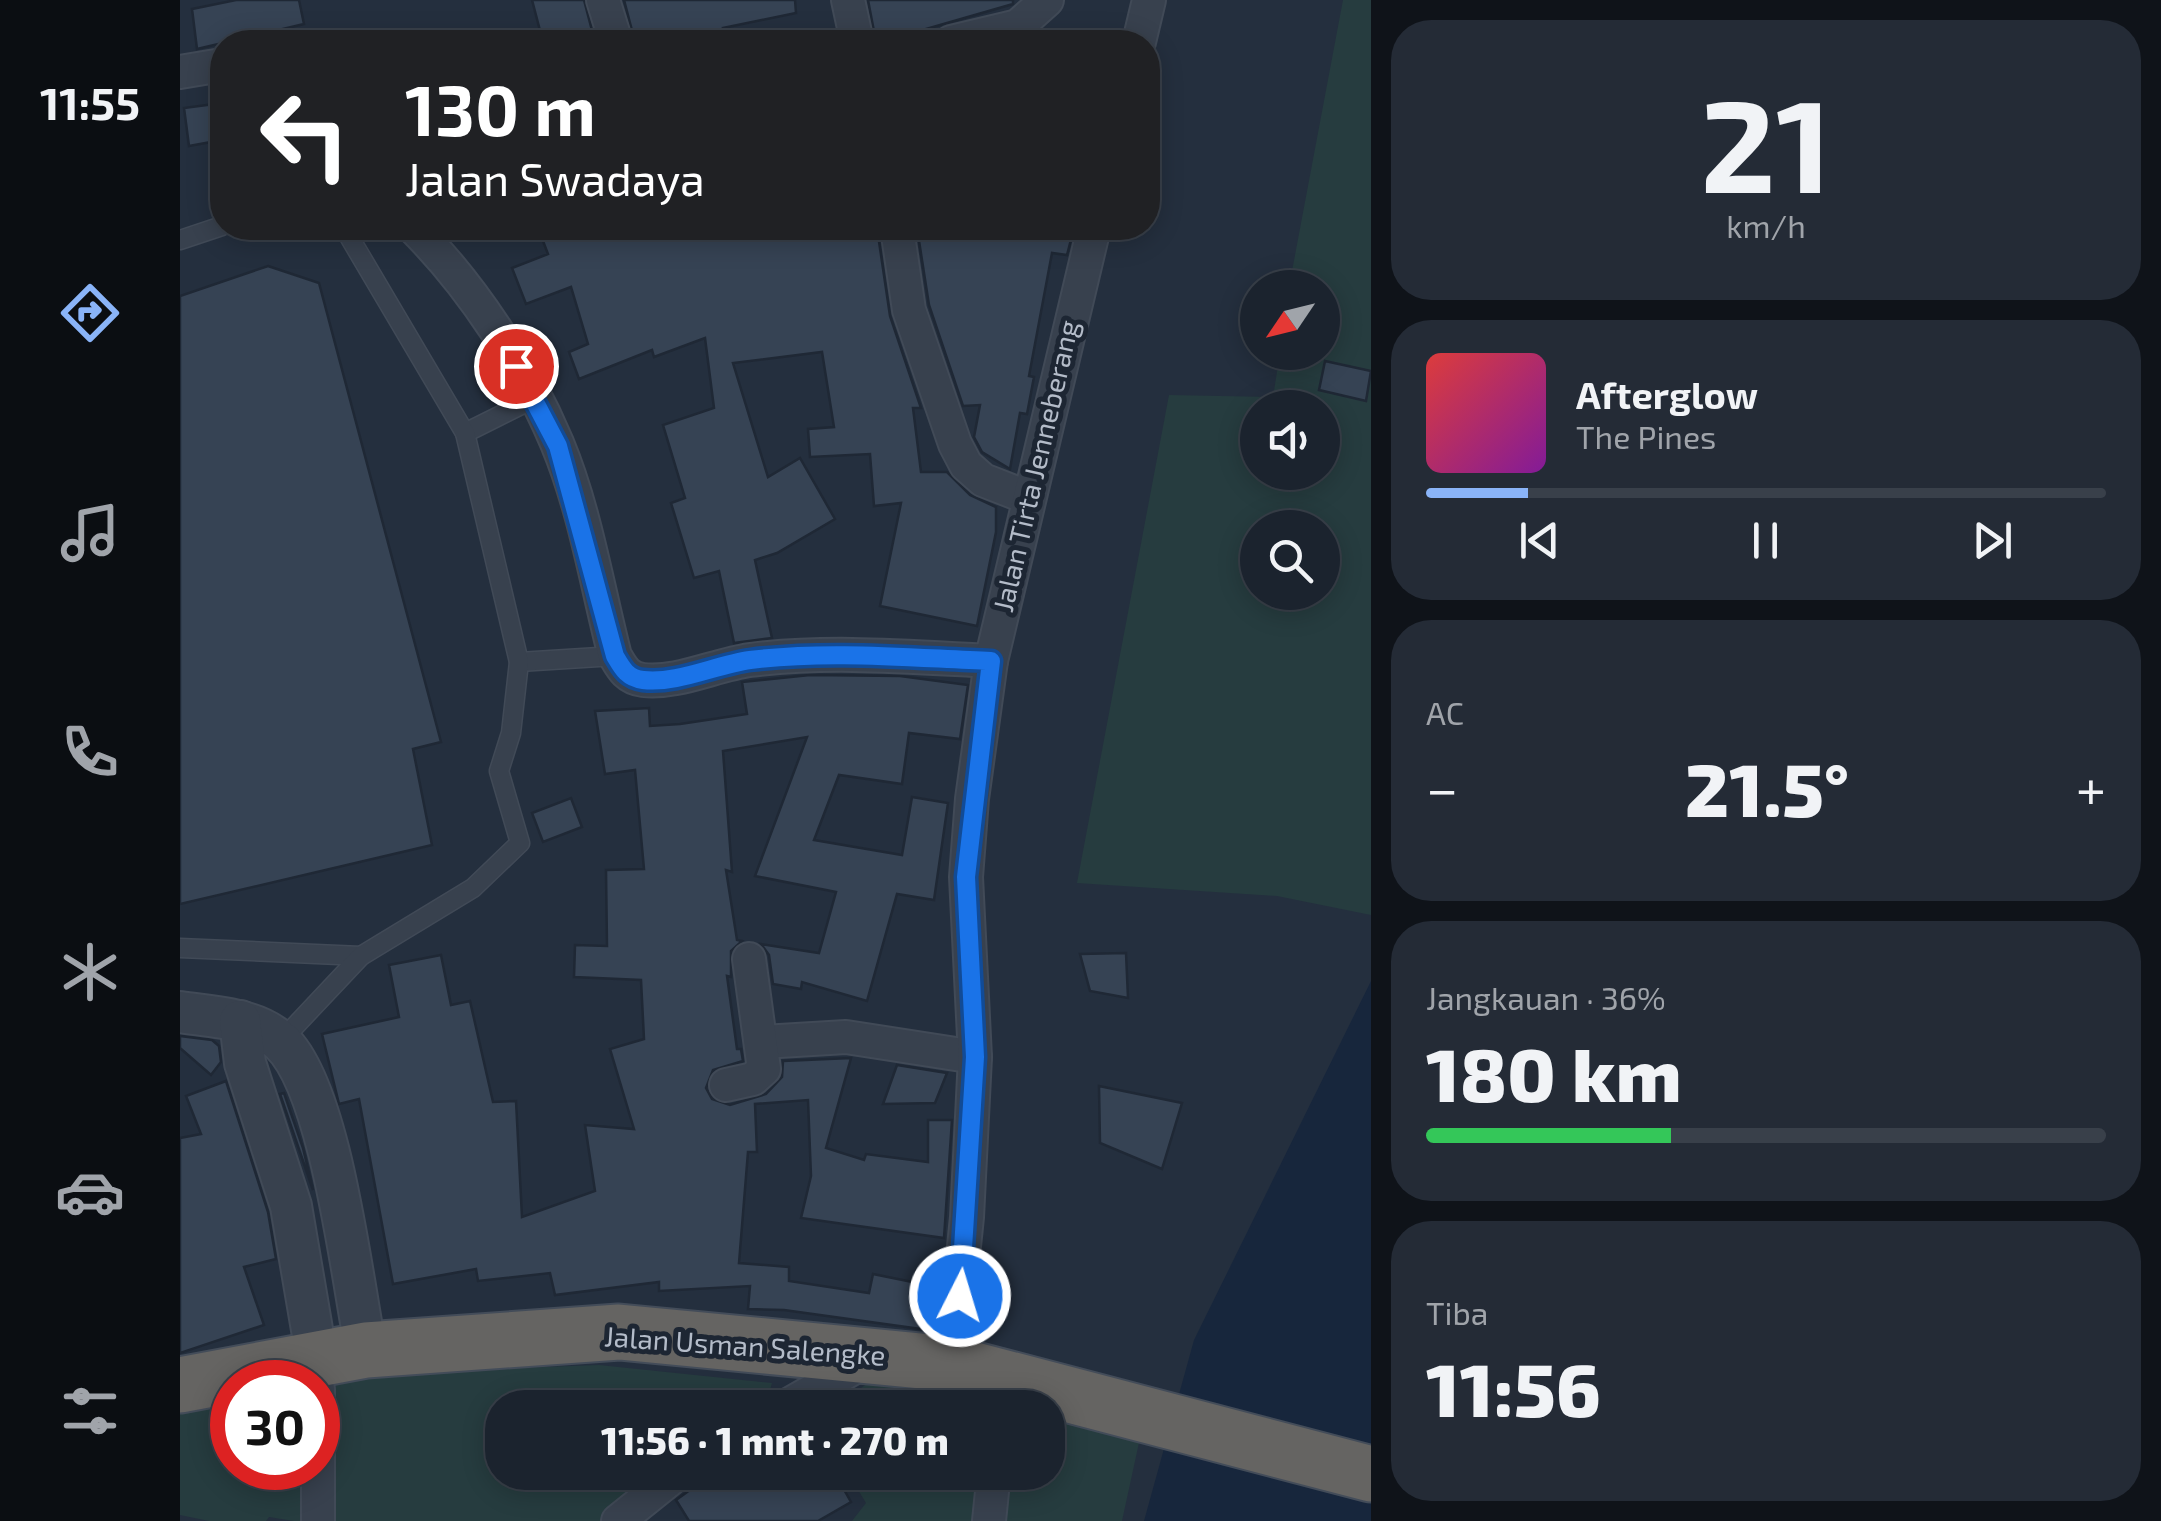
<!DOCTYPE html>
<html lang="id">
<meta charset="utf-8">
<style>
:root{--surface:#1b232e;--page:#242b36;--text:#f1f3f6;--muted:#a0a4aa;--line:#39404a;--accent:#8ab4f8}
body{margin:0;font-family:"Exo 2",sans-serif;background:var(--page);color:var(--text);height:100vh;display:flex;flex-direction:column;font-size:38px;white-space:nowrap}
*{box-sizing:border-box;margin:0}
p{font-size:32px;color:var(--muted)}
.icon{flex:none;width:55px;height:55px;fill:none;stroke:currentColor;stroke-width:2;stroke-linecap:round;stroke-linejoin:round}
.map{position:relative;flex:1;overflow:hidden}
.side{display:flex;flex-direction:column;gap:20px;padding:20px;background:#0f1319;width:790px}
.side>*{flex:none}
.banner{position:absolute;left:30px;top:30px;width:950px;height:210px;border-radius:40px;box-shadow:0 5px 25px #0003,0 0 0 2px var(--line);background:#202124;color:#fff;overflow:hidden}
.needle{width:65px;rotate:235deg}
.fabs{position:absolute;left:1060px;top:270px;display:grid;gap:20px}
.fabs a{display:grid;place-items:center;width:100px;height:100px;border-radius:50%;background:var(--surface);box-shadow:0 5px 25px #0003,0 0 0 2px var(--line);font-size:50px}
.speed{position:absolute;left:30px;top:1360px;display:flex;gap:20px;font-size:50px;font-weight:700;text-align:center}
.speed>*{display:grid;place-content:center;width:130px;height:130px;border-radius:50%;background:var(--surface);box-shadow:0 5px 25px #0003,0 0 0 2px var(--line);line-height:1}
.speed .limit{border:15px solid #d22;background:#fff;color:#111}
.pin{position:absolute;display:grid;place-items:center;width:85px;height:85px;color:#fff;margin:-42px;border:5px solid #fff;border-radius:50%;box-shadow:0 2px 10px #0007}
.me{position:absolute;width:110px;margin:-55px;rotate:5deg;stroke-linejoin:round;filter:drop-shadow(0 0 8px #0008)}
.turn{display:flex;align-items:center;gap:35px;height:210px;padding:0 30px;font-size:45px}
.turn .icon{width:130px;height:130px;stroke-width:2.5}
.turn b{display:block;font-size:70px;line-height:85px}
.big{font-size:75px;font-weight:800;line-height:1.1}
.side .card{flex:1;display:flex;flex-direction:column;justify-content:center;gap:15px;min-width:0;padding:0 35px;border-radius:40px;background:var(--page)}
.side .dial{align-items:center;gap:0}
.dial b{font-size:130px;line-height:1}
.song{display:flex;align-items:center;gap:30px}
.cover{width:120px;height:120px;border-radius:15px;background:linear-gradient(135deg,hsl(0 70% 55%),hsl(290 70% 35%))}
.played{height:10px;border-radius:5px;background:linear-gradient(90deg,var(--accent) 15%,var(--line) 15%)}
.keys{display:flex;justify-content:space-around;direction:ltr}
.heat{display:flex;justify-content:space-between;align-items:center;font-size:55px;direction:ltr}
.charge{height:15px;border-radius:8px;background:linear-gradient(90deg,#34c759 36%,var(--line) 0)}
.trip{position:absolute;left:305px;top:1390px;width:580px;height:100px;border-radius:40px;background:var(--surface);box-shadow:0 5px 25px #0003,0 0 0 2px var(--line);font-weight:800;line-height:100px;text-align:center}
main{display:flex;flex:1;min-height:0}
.tab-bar{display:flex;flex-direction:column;width:180px;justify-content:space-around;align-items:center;background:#0b0e12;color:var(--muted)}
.tab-bar .icon{width:70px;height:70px}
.tab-bar .active{color:var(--accent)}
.tab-bar b{font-size:45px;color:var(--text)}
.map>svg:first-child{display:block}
</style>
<main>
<nav class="tab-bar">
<b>11:55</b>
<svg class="icon active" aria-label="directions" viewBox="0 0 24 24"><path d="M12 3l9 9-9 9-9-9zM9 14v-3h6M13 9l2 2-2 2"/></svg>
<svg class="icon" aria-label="music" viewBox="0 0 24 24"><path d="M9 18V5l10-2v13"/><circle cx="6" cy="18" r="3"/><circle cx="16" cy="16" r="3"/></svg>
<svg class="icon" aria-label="phone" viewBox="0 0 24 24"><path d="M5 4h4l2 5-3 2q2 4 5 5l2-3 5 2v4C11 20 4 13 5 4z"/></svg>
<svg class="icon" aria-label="climate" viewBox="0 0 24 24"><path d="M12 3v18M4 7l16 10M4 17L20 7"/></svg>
<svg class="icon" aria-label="car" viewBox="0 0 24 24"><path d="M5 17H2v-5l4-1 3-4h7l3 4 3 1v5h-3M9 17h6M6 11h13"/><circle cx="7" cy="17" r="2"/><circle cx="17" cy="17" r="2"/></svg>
<svg class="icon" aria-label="filters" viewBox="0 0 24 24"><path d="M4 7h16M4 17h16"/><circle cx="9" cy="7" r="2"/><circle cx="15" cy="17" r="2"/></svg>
</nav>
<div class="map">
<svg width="1191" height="1521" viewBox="0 0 1191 1521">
<rect width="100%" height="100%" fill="#242f3e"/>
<g fill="#263c3f" fill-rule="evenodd">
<path d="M1163,0H1191V915L1097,896L897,883L989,395L1093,397L1100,353L1142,352V288L1109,287ZM1078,408H1142V472H1078ZM1078,528H1142V592H1078Z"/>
<path d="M419,1365L592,1383L587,1400L574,1407L322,1408V1472L473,1473L422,1521H114L89,1517L86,1521H29L0,1515V1401L59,1378ZM52,1382H138V1468H52Z"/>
<path d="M692,1380L831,1407L654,1408Z"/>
<path d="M868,1416L960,1438L942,1521H672L686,1503L668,1473L868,1472Z"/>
</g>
<path fill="#17263c" d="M1191,981V1521H964L1014,1340Z"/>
<g fill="#364354" stroke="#1f2835" stroke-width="2.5">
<path d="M56,0H119L124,24L17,49L12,9Z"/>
<path d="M352,0H404L415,42H363Z"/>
<path d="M444,0H615L616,13L543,28L544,33L532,36L534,42H455Z"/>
<path d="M688,0H833V4L736,32L737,38L696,42Z"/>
<path d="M42,103V140L9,146L4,108Z"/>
<path d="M358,228H697L710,316L741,408H733L741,472H767L790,495L816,507V532L797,626L700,606L721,503L694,506L690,454L630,457L628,429L654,427L642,352L553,363L588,477L620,458L655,519L597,553L575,560L592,638L554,643L539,571L514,578L491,503L505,498L483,425L534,408L525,338L474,357L472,350L399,379L389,352L408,344L391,287L346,304L332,268L368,254Z"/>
<path d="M737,228H894L887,255L872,253L849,376L854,377L847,414L840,413L830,469L802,452L794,437L800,405L783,406L749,305Z"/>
<path d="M88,266L139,283L261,742L233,749L252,845L0,904V296Z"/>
<path d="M1145,361L1191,371L1186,401L1139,390Z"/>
<path d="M720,676L788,685L780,739L729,733L722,784L659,775L634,840L722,855L732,797L768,803L754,900L717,894L687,1001L622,982L621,989L593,984L589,955L581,944L639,953L656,892L575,876L627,737L543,751L552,872L546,870L557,940L562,941L551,951V977L547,976L557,1049H561L563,1061L533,1070L526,1088L532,1099L550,1105L586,1094L602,1077L603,1061L671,1058L646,1148L684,1160L686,1154L748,1162V1120H772L764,1238L621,1218L631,1176L628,1100L575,1104L577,1152H568L559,1263L609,1267V1281L689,1293L693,1274L757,1287L748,1330L604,1310L568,1309L570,1286L479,1291V1282L375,1295L370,1273L298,1281L296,1269L213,1284L179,1099L159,1104L142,1034L219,1017L209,965L261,955L271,1005L290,1001L313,1102L336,1101L342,1217L415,1191L405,1125L454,1129L430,1049L464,1039L461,980L394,977L395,945L427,946L426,870L464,869L455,770L425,774L415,711L469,708L470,726L500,724L567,714L562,682L630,675Z"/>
<path d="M391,798L402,827L363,842L352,813Z"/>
<path d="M946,953L948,998L910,991L900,954Z"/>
<path d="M0,1036L32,1040L39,1046L41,1062L31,1075L0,1048Z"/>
<path d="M717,1065L767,1073L755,1103L703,1104Z"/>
<path d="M46,1081L88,1212L96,1259L64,1267L84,1325L0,1353V1138L21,1134L6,1096Z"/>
<path d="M919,1086L1002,1103L982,1169L920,1143Z"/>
<path d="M104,1093L123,1148L133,1190L100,1094Z"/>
<path d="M535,1472H654L671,1502L638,1521H509L496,1500Z"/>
</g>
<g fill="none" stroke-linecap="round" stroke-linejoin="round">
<defs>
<g id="service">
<path d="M0,240L42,226"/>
<path d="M285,433L355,398"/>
<path d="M339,662L435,656"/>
<path d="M0,948L181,956"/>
<path d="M100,1042L181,956L293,888L340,843L319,771L331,733L339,662L285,433L164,228"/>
</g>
<g id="minor">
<path d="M423,0L436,42"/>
<path d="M668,0L677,42"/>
<path d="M771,42L838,26L867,0"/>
<path d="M959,42L969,0"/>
<path d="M0,72L42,65"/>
<path d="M234,228C292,286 345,367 377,443C405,510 417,586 435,656C442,668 447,678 463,680C497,684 535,665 570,660C649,650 731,657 811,661"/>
<path d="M717,228L729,310L775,444L786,465L803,480L849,498"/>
<path d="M582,1042L666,1037L795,1057"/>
<path d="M546,1085L573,1079L584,1069L569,959"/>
<path d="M772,1364L787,1217L795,1057L786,877L792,799L811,661L914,228"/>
<path d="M138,1389V1521"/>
<path d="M603,1408L687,1360"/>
<path d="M438,1521L499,1472"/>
<path d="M809,1521L814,1472"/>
</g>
<g id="tertiary">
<path d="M0,1012C33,1017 76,1018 101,1042C151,1089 172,1280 186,1350"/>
<path d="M60,1021L65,1063L111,1206L137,1359"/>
</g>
<path id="trunk" d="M0,1385L186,1350L439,1332L772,1364L1191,1474"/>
</defs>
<use href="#service" stroke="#414a57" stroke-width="21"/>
<use href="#minor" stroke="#414a57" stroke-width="36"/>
<use href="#tertiary" stroke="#414a57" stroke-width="44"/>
<use href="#trunk" stroke="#434c59" stroke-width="59"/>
<use href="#service" stroke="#38414e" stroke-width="18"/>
<use href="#minor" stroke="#38414e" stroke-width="32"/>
<use href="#tertiary" stroke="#38414e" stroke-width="40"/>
<use href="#trunk" stroke="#656462" stroke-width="55"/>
</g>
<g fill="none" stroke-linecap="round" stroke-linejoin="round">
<defs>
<path id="route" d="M336,366L378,446L435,656C442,668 447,678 463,680C497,684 535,665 570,660C649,650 731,658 811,661L786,877L795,1057L780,1296"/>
</defs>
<use href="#route" stroke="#114b97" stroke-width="25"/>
<use href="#route" stroke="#1a73e8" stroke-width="18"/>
</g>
<g text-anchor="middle" stroke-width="10" stroke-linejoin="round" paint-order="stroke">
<g font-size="28" fill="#b4bcc9" stroke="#1d2633">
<text transform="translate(856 466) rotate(-77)" y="10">Jalan Tirta Jenneberang</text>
<text transform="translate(565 1346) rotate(4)" y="10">Jalan Usman Salengke</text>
</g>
</g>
</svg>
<div class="fabs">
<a><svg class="needle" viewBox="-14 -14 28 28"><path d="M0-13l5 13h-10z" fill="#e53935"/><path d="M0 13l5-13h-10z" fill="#a0a4aa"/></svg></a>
<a><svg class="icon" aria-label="sound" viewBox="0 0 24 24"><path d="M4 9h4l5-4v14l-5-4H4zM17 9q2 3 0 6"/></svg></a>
<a><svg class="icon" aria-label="search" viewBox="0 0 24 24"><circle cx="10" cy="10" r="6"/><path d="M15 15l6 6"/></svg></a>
</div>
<div class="speed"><div class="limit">30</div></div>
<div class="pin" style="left:336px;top:366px;background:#d93025"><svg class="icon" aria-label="arrive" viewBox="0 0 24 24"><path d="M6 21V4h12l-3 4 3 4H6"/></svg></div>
<svg class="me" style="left:780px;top:1296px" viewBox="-20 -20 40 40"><circle r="17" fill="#1a73e8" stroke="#fff" stroke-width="3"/><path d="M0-11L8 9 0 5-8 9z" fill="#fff"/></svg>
<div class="trip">11:56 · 1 mnt · 270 m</div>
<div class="banner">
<div class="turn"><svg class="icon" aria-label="left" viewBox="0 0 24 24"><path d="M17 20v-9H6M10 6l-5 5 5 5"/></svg><div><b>130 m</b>Jalan Swadaya</div></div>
</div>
</div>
<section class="side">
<div class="card dial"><b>21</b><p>km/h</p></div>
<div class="card">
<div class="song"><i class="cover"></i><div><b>Afterglow</b><p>The Pines</p></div></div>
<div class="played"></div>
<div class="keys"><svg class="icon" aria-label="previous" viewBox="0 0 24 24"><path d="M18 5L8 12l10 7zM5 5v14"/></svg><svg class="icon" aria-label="pause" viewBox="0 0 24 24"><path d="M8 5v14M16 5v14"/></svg><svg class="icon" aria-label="next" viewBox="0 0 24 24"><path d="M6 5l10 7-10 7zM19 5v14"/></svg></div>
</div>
<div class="card"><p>AC</p>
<div class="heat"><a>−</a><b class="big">21.5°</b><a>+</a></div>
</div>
<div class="card"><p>Jangkauan · 36%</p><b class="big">180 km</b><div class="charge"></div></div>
<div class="card"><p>Tiba</p><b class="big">11:56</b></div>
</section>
</main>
